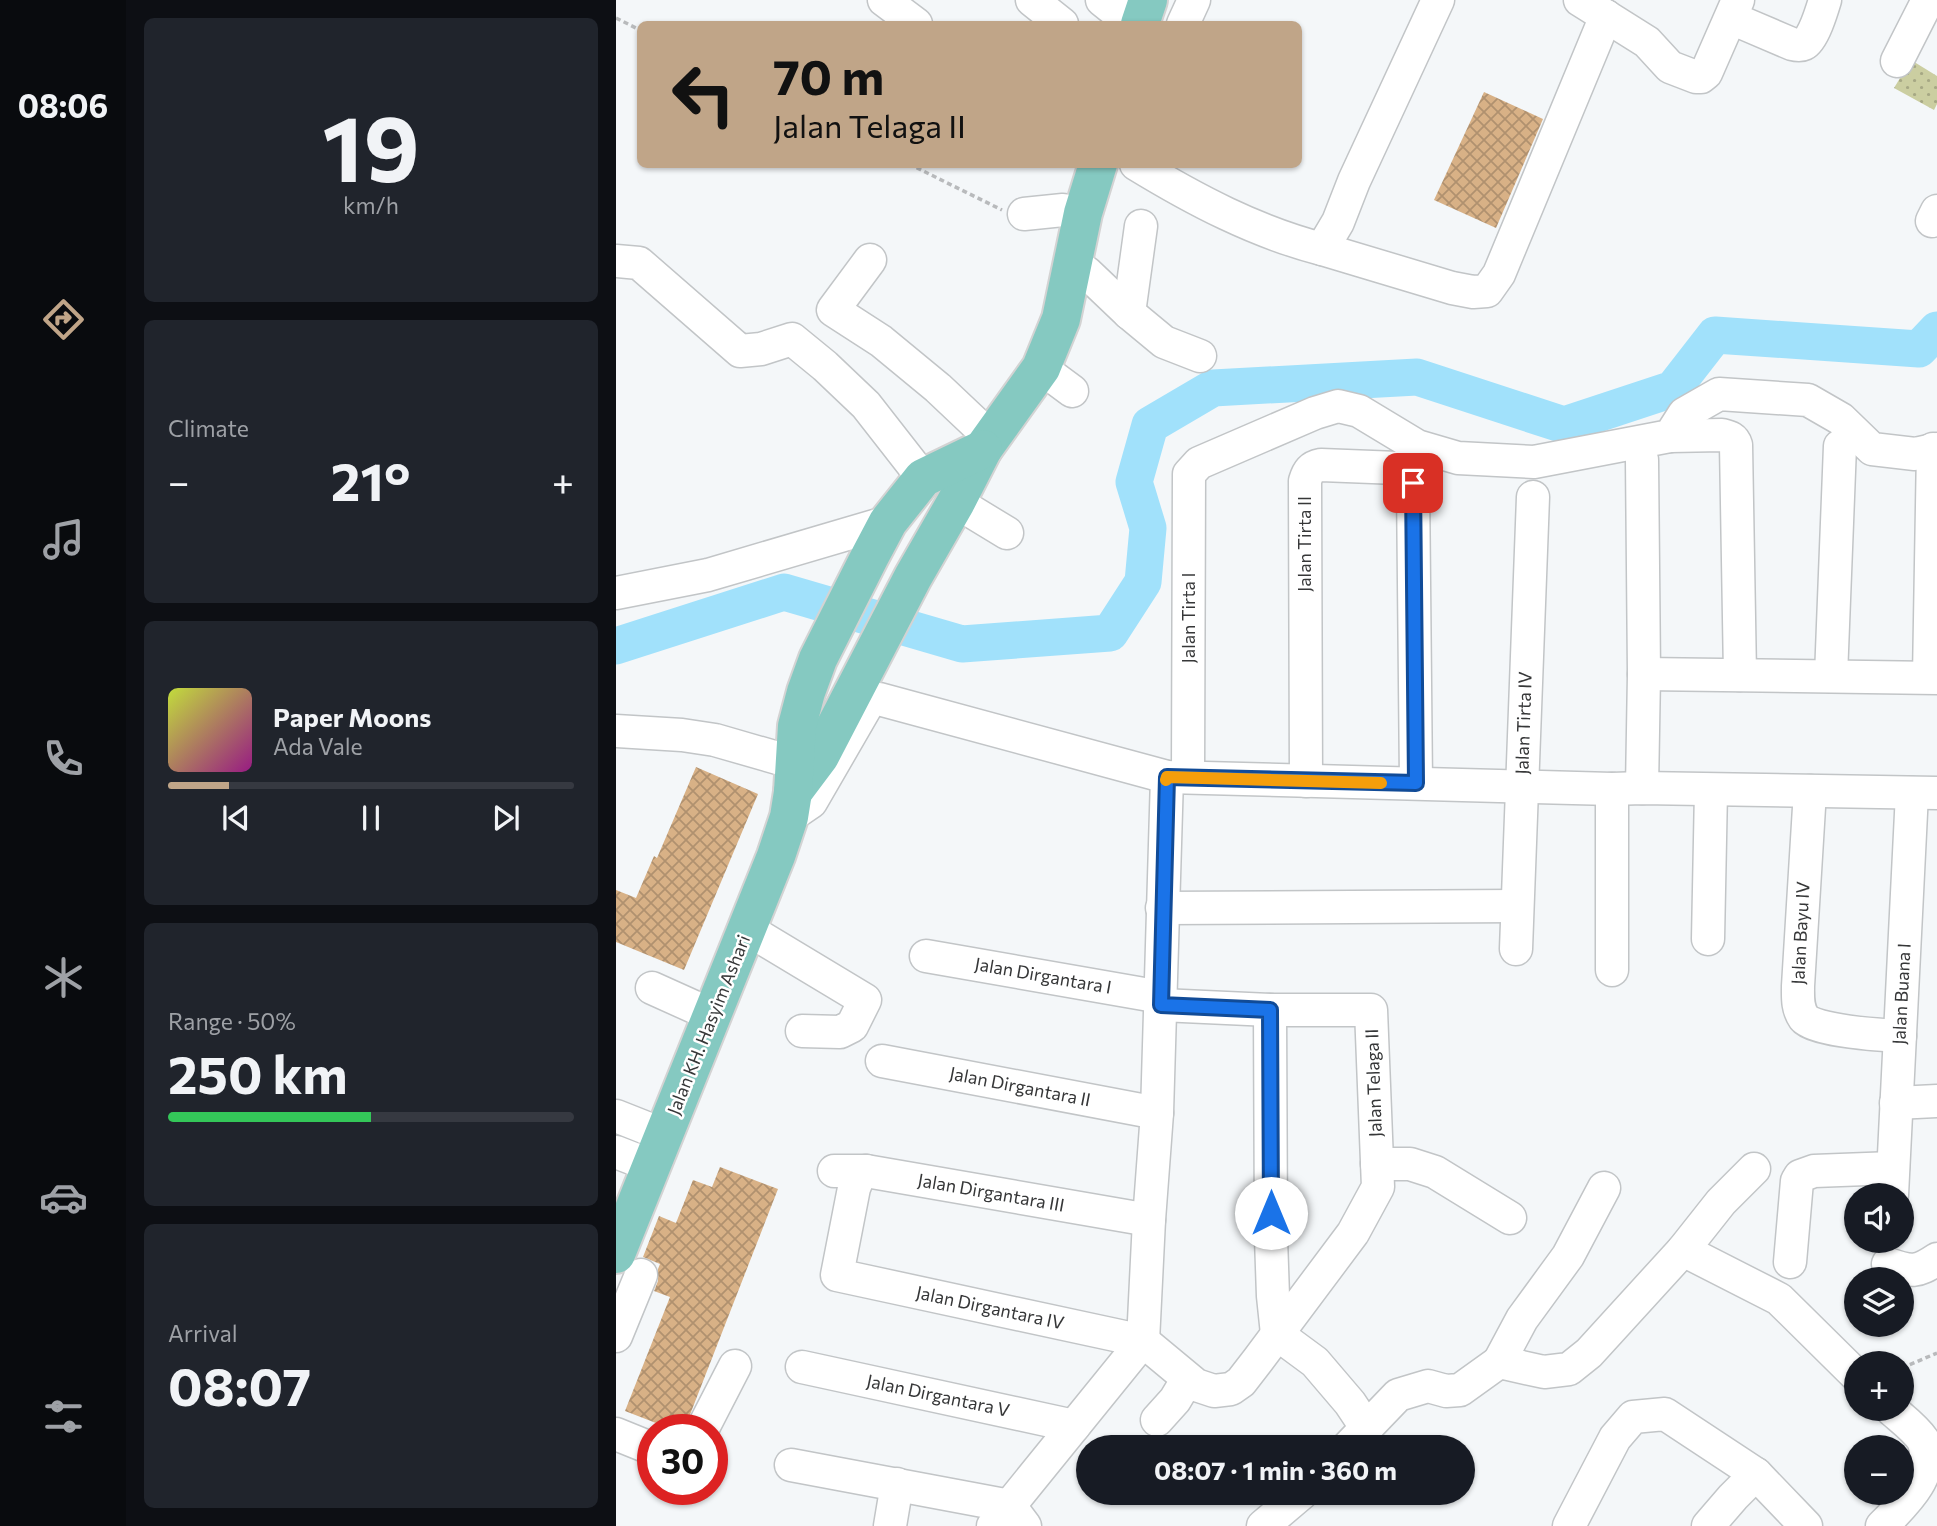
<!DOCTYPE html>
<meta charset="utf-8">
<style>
:root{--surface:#171b24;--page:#20242c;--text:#f1f3f6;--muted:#9ea1a6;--line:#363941;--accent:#c0a588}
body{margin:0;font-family:Commissioner,sans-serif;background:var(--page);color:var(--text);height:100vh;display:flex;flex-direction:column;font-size:26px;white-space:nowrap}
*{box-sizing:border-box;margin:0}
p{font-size:23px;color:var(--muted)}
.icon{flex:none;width:38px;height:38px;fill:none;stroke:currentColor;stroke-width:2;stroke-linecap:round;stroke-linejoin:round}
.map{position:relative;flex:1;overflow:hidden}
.drawer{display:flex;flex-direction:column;gap:18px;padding:18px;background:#0d0f14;width:490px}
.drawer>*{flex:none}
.banner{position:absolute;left:21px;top:21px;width:665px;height:147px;border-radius:10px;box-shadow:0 2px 5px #0004;background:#c0a588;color:#111;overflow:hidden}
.controls{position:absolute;left:1228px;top:1183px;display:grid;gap:14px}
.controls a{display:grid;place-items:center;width:70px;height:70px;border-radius:50%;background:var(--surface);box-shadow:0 2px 5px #0004;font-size:35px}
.speed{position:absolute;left:21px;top:1414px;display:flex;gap:14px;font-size:35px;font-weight:700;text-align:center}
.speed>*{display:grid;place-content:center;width:91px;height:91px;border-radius:50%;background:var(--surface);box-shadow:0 2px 5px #0004;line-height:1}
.speed .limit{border:10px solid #d22;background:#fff;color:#111}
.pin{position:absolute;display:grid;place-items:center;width:60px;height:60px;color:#fff;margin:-30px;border-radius:14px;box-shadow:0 4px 10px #0006}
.me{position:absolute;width:77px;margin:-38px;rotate:0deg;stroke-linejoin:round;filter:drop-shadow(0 0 5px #0008)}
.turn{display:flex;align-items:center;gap:24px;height:147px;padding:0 21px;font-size:32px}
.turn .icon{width:91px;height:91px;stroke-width:2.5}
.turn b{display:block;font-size:49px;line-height:60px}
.big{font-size:52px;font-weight:700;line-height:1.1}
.drawer .tile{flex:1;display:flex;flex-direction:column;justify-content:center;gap:10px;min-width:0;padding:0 24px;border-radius:10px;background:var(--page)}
.drawer .dial{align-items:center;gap:0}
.dial b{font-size:91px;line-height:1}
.song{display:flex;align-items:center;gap:21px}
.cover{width:84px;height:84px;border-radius:10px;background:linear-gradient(135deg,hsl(70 70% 55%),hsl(310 70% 35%))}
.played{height:7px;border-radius:4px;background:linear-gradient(90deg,var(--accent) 15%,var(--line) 15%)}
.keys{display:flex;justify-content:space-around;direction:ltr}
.heat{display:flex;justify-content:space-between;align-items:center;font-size:38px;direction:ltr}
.charge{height:10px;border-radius:5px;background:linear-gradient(90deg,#34c759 50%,var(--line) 0)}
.trip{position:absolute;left:460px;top:1435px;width:399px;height:70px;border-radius:35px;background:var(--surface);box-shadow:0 2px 5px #0004;font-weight:700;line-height:70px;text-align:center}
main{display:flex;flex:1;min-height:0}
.tab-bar{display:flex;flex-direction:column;width:126px;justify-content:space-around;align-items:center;background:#090b0e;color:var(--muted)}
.tab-bar .icon{width:49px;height:49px}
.tab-bar .current{color:var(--accent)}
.tab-bar b{font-size:32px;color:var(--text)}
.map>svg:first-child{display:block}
</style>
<main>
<nav class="tab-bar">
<b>08:06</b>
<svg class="icon current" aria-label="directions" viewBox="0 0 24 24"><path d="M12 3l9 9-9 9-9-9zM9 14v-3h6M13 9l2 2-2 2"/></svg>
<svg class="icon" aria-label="music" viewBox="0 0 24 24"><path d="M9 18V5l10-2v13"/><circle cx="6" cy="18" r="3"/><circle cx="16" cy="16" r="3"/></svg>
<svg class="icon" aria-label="phone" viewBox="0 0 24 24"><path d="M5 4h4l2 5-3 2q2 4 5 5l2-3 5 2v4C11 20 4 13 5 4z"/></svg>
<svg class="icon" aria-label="climate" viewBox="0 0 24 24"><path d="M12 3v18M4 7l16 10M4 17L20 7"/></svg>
<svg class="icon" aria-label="car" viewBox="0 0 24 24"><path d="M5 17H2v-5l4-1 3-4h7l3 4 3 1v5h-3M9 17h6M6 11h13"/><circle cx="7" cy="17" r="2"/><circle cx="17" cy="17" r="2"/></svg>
<svg class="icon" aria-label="filters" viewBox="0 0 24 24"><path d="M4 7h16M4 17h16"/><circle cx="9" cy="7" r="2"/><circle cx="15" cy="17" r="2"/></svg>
</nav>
<section class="drawer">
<div class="tile dial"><b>19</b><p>km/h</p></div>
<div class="tile"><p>Climate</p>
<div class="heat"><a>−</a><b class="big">21°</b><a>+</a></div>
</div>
<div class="tile">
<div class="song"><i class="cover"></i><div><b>Paper Moons</b><p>Ada Vale</p></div></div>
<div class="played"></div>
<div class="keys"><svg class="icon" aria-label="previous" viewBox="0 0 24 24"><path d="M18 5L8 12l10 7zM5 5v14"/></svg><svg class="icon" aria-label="pause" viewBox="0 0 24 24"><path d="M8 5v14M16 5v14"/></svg><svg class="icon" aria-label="next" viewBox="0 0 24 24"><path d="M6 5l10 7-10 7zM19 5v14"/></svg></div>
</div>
<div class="tile"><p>Range · 50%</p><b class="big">250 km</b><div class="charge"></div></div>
<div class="tile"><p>Arrival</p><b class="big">08:07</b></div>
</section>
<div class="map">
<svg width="1321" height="1526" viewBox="0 0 1321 1526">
<defs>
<pattern id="green-dots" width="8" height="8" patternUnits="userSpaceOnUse" patternTransform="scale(1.75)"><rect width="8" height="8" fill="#cbcea1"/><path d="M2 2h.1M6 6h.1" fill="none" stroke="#a6a884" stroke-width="1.8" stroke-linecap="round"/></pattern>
<pattern id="building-cross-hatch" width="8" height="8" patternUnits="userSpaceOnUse" patternTransform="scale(1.75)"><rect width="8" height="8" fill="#d8b186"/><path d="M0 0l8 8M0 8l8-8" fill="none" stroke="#b0916f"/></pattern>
</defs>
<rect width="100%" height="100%" fill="#f4f7f9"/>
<path fill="url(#green-dots)" d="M1295,60L1321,76V104L1318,110L1278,88Z"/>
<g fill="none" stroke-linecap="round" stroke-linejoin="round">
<path stroke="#a1e1fb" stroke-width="37" d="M0,646L168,592L346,644L494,633L527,582L532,528L518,482L534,425L597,388L801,377L948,425L1057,389L1099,335L1303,349L1321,330"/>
</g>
<g fill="url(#building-cross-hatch)">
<path d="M868,92L927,119L880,228L818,200Z"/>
<path d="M80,767L142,794L68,970L0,942V890L20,898L38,856L41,858Z"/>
<path d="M104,1167L162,1189L68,1430H58L9,1411L54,1297L38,1291L42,1281V1269L44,1264L27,1257L43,1216L60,1223L77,1180L96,1187Z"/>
</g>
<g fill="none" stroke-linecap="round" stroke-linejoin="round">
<defs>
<g id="minor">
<path d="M268,0L300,24"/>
<path d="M416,0L446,24"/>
<path d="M486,0L516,24"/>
<path d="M964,0L1031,42L1054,67L1080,77H1085L1090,73L1122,0"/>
<path d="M1115,18L1176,44C1180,45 1184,46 1188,44C1197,40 1206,10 1209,0"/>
<path d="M567,24L578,0"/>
<path d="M1281,61L1312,0"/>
<path d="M520,164C579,200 640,232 706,249L722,222L738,181L822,0"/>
<path d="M408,214L447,210L467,213"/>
<path d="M1316,221L1321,211"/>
<path d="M706,249L836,288L857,292L871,291L883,274L990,16"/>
<path d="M254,260L217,310L265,341L322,388L376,439"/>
<path d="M0,261L23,263L124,351L145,349L176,339L209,366L250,405L307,478"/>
<path d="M457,263L471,273L513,313L548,342L584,356"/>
<path d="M513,313L525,226"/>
<path d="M425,368L456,391"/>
<path d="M1054,436L1106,435C1114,437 1118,438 1120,445L1124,675"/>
<path d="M1026,460L1028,674L1026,788"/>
<path d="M340,502L391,533"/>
<path d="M0,593L92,575L272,522"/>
<path d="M1028,674L1321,678"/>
<path d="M1215,676L1224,446"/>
<path d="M1313,677L1317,449"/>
<path d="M0,731L66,735L99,740L179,763"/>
<path d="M572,777L573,474L583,463L699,413L722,406L743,411L801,446L842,458L918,462L1054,436L1068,414L1103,394L1192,400L1225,419L1256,449L1299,454L1321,449"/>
<path d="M690,781L689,481C692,471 695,467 705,465L782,468C791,471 794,474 797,483L800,783"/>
<path d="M1194,791L1182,986C1182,997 1181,1008 1188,1018C1198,1031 1265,1035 1284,1036"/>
<path d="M173,817L195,802L254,700L263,699L551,777L996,789L1026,788L1321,793"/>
<path d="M546,908L900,906"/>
<path d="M131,929L249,1000L236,1026L224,1032L186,1031"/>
<path d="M1092,939L1095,790"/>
<path d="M900,949L917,497"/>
<path d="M310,956L545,997"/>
<path d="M996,970V789"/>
<path d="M36,988L96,1015"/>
<path d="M654,1010L655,1238L657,1296L661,1334"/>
<path d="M266,1061L541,1113"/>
<path d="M1280,1103L1321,1101"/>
<path d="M0,1116L48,1135"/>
<path d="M0,1152L36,1166"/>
<path d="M761,1164H794L819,1172L894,1218"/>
<path d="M218,1171H250L533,1220"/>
<path d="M250,1171L242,1178L238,1188L221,1275L527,1341L580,1385L598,1391L615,1389L625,1382L642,1360L737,1233L762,1187L755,1010H654L545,1005"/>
<path d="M1276,1195L1296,793"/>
<path d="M1067,1250L1163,1299L1241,1376"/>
<path d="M1174,1262L1181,1181L1184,1176L1198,1171L1277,1168"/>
<path d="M1272,1264C1296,1272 1300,1273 1321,1259"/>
<path d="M661,1334L699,1362L734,1403L750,1427"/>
<path d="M0,1336L25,1275"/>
<path d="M883,1362L906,1319L952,1256L988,1188"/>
<path d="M186,1367L458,1426"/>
<path d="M541,1420L559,1400L571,1380"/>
<path d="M86,1430L119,1366"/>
<path d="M0,1434L37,1449"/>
<path d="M732,1447L782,1395L812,1386L830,1391L844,1390L883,1362L928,1372L953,1369L973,1353L1067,1250L1105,1202L1138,1169"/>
<path d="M175,1465L394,1506L409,1526"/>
<path d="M274,1526L281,1484"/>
<path d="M377,1526L527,1341L533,1220L541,1113L551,777"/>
<path d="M647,1526L686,1493"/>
<path d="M953,1526L999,1438L1017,1417L1049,1414L1140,1474L1190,1526"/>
<path d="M1092,1526L1117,1497L1140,1474"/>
<path d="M1266,1526C1288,1504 1321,1474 1307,1440C1299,1428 1285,1418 1275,1409"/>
</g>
<g id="major">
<path d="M524,24L532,0"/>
<path d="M177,792L204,756L297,577L340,502L367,449L425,368L445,319L467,213L482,164"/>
<path d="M0,1254L160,856L173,817L177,792L181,726L190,692L202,659L254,556L272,522L307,478L367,449"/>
</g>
</defs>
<use href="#minor" stroke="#c2c5c7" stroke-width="35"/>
<use href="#major" stroke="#d3d3d3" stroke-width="42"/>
<g stroke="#b8babc" stroke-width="3.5" stroke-dasharray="5 3.5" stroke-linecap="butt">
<path d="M0,18L24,30"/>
<path d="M293,164L386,210"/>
<path d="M1286,1368L1321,1353"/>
</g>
<use href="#minor" stroke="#fff" stroke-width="32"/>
<use href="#major" stroke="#85c9c1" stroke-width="38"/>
</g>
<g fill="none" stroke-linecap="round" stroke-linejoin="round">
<defs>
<path id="route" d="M655,1213L654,1010L545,1005L551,777L800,783L797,483"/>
</defs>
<use href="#route" stroke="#114b97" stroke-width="18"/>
<use href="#route" stroke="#1a73e8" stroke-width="12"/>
<path stroke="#f59e0b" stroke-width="12" d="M550,780L551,777L765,783"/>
</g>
<g text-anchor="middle" stroke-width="5" stroke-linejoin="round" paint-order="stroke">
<g font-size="18" fill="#363738" stroke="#fff">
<text transform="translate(689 544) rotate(-90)" y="6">Jalan Tirta II</text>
<text transform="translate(573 618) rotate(-90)" y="6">Jalan Tirta I</text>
<text transform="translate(908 723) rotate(-88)" y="6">Jalan Tirta IV</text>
<text transform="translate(1185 933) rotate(-87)" y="6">Jalan Bayu IV</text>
<text transform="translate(427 976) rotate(10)" y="6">Jalan Dirgantara I</text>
<text transform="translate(1286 994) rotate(-87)" y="6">Jalan Buana I</text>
<text transform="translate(93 1025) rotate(-68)" y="6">Jalan KH. Hasyim Ashari</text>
<text transform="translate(758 1083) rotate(-92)" y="6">Jalan Telaga II</text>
<text transform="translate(404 1087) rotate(11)" y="6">Jalan Dirgantara II</text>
<text transform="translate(375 1193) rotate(10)" y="6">Jalan Dirgantara III</text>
<text transform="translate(374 1308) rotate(12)" y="6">Jalan Dirgantara IV</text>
<text transform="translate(322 1396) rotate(12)" y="6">Jalan Dirgantara V</text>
</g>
</g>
</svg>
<div class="controls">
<a><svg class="icon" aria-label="sound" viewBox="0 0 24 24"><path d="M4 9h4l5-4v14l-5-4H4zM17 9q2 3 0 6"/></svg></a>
<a><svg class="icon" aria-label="layers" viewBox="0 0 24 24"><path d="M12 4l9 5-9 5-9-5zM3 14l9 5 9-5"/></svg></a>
<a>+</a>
<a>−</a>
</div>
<div class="speed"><div class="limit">30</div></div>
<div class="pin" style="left:797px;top:483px;background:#d93025"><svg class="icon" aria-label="arrive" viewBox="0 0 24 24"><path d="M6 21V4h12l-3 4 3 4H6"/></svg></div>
<svg class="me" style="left:655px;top:1213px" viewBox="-20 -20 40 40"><circle r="19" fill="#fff"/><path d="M0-13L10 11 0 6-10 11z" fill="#1a73e8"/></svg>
<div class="trip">08:07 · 1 min · 360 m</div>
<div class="banner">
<div class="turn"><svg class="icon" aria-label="left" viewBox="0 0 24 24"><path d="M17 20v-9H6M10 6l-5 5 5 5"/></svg><div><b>70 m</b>Jalan Telaga II</div></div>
</div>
</div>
</main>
